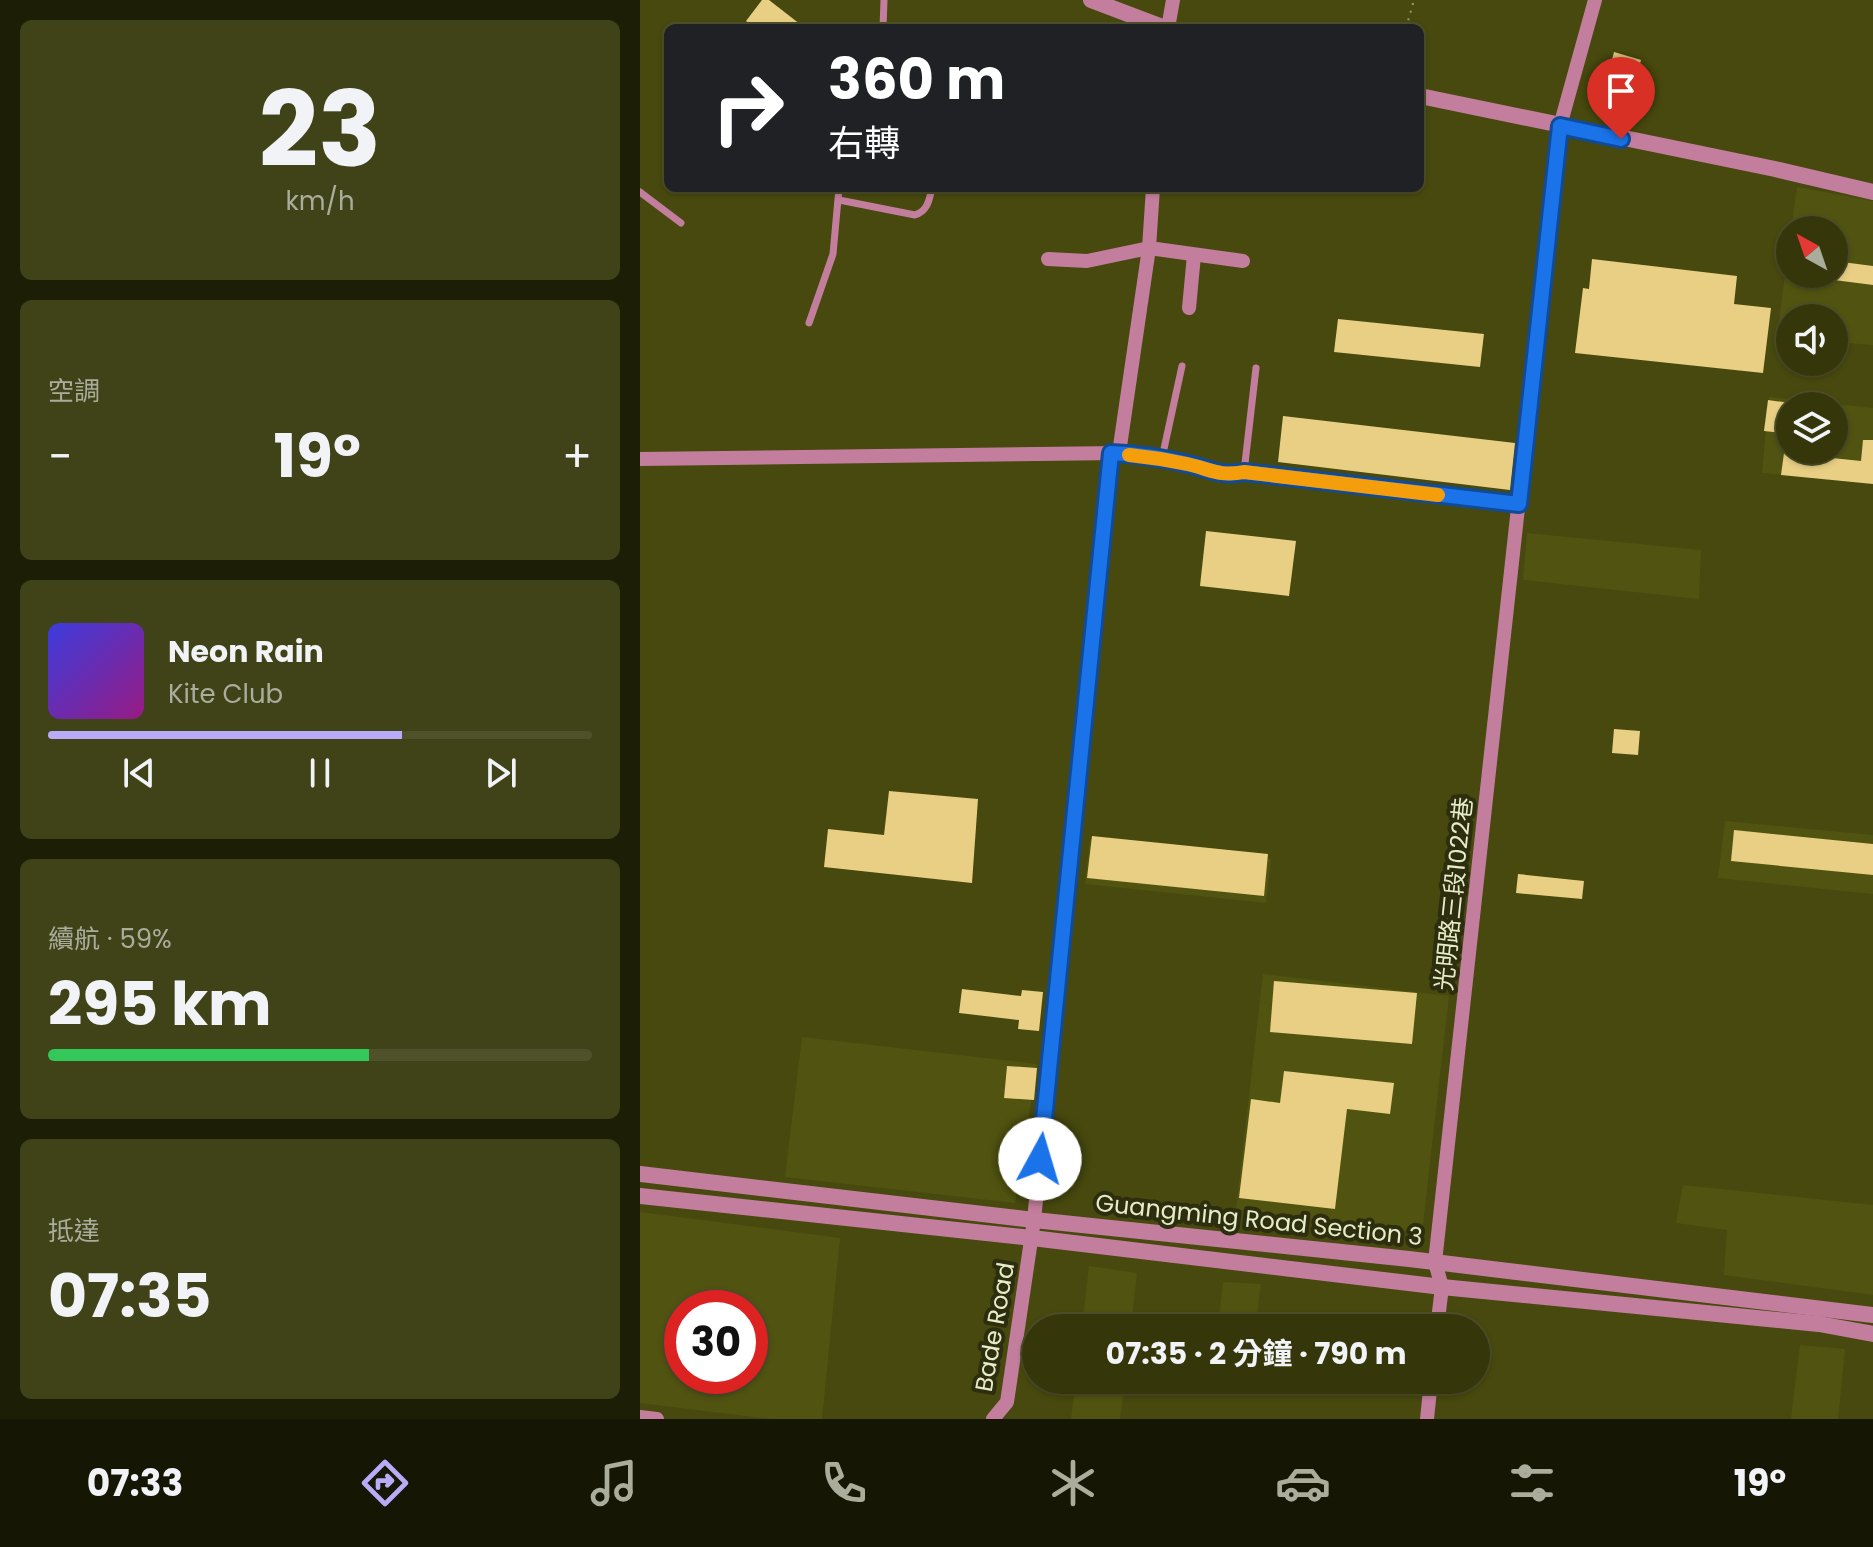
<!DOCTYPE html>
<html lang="zh-TW">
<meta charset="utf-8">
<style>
:root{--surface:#35370a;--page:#404218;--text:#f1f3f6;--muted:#aaac9c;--line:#4f512b;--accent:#b9abf7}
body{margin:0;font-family:Poppins,"Noto Sans TC",sans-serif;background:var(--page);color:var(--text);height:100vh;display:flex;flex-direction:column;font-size:30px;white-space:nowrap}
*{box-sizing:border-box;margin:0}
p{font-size:26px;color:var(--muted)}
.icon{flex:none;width:44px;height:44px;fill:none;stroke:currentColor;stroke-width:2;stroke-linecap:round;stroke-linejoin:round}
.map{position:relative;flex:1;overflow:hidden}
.panel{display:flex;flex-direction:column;gap:20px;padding:20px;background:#1d1e06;width:640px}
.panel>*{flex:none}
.guide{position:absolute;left:24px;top:24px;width:760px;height:168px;border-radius:12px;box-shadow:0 2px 6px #0004,0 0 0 2px var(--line);background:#202124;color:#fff;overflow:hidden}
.needle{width:52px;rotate:320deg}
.buttons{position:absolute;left:1136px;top:216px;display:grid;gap:16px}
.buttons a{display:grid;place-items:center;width:72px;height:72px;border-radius:50%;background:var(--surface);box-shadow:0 2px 6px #0004,0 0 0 2px var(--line);font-size:40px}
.speed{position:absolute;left:24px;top:1290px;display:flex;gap:16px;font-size:40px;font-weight:700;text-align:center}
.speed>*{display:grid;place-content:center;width:104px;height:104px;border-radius:50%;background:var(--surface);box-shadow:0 2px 6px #0004,0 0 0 2px var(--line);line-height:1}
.speed .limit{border:12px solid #d22;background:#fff;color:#111}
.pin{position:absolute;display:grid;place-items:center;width:68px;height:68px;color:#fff;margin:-82px -34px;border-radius:50% 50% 50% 0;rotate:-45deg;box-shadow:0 0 8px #0007}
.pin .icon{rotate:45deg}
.me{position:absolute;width:88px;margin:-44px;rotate:6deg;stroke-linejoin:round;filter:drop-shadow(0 0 6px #0008)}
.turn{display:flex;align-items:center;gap:28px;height:168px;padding:0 32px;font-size:36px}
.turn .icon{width:104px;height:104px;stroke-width:2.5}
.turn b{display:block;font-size:56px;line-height:68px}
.big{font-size:60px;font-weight:700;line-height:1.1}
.panel .tile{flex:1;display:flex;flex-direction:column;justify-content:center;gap:12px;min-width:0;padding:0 28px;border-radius:12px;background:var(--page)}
.panel .dial{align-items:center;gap:0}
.dial b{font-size:104px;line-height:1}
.song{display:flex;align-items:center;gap:24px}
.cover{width:96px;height:96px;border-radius:12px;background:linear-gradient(135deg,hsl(240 70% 55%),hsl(310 70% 35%))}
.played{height:8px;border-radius:4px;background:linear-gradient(90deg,var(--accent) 65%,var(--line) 65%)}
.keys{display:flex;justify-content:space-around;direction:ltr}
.heat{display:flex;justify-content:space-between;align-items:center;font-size:44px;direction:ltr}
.charge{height:12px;border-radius:6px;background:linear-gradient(90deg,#34c759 59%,var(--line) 0)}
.trip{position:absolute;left:382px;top:1314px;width:468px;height:80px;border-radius:40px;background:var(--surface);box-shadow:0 2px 6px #0004,0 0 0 2px var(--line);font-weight:700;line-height:80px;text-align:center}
.menu{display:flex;height:128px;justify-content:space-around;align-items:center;background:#151604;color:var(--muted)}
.menu .icon{width:56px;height:56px}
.menu .selected{color:var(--accent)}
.menu b{font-size:36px;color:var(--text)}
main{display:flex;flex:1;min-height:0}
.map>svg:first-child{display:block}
</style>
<main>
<section class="panel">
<div class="tile dial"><b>23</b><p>km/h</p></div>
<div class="tile"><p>空調</p>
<div class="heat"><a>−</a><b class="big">19°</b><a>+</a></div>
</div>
<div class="tile">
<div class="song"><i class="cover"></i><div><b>Neon Rain</b><p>Kite Club</p></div></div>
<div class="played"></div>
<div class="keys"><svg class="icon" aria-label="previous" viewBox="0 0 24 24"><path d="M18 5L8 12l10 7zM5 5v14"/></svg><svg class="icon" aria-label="pause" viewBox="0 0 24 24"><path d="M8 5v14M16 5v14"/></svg><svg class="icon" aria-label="next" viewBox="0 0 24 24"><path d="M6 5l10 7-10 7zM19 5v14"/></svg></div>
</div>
<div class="tile"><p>續航 · 59%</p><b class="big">295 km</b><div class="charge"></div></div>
<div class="tile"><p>抵達</p><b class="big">07:35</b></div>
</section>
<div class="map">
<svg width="1233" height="1419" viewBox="0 0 1233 1419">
<rect width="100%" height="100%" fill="#47490e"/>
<g fill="#515410" fill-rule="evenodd">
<path d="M1157,187L1233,201V345L1194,342V318H1150V337L1137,336L1150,237V274H1194V230H1151Z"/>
<path d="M1129,397L1233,408V483L1122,473ZM1150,406H1194V450H1150Z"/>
<path d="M887,533L1061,550L1059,599L883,580Z"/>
<path d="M1085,821L1233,835V894L1078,878Z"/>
<path d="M450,840L631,859L626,903L445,884Z"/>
<path d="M623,974L809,996L782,1233L596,1209Z"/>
<path d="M162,1037L397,1064L375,1203L145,1177Z"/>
<path d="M1043,1185L1233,1205V1295L1084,1275L1087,1230L1036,1223Z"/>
<path d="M0,1212L200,1238L182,1419H131L0,1403ZM42,1308H110V1376H42Z"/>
<path d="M449,1266L497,1273L491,1328H442Z"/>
<path d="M583,1282L621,1284L615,1328H578Z"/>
<path d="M1160,1345L1205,1349L1198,1419H1151Z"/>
<path d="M436,1380H485L480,1419H431Z"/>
</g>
<g fill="#e8cf84">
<path d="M122,0H129L165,28H114L106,21Z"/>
<path d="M974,52L1001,60L995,79L969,71Z"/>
<path d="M952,259L1097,276L1094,304L1131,308L1123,373L935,353L943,288L949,289Z"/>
<path d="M1194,261L1233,266V285L1194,280Z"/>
<path d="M698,319L844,334L840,367L694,352Z"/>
<path d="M1128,400L1150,403V434L1124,431Z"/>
<path d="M643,416L875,443L870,490L638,462Z"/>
<path d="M1223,440H1233V484L1141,475L1144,453L1221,461Z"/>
<path d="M566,531L656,541L649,596L560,586Z"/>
<path d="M974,729L1000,731L998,755L972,753Z"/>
<path d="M249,791L338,799L332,883L184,867L188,829L244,835Z"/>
<path d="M1094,830L1233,844V875L1091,861Z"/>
<path d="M452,836L628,854L624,896L447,878Z"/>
<path d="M878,874L944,881L942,899L876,893Z"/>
<path d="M634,981L777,993L772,1044L630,1032Z"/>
<path d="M322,989L381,996L382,990L403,992L399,1031L378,1029L379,1020L319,1013Z"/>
<path d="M367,1066L397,1068L394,1100L364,1098Z"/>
<path d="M644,1071L754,1083L750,1114L707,1109L695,1209L599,1198L611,1099L640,1103Z"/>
</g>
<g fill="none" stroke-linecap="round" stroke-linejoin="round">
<path stroke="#959867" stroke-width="2" stroke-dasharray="2 6" stroke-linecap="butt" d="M766,28L774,0"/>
<g stroke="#c47e9d" stroke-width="7">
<path d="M243,28L244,0"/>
<path d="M0,192L41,223"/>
<path d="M199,200L275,215C288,211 289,200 292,188"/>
<path d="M169,323L193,254L199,188"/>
<path d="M522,458L542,366"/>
<path d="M604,472L616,368"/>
</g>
<g stroke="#c47e9d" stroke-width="14">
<path d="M528,28L533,0"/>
<path d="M408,259L447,261L509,248L603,261"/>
<path d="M549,308L554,255"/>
<path d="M479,453L509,248L513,188"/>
<path d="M0,459L479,453C494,455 509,456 523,459C552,464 576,478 604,472L879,504"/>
<path d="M797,1328L802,1287L795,1262L920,126L955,0"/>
<path d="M0,1417L17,1419"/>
<path d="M353,1419L367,1402L394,1220L471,453"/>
<path d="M787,1419L791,1380"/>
</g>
<g stroke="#c47e9d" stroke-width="16">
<path d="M451,0L525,28"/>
<path d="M780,96L1135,169L1233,192"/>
<path d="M0,1174L394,1220L769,1259L1233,1315"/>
<path d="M0,1196L392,1238L802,1287L1179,1324L1233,1334"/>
</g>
</g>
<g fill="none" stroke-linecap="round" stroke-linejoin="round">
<defs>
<path id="route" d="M400,1159L471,453C497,454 523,458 548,464C571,469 579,477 604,472L879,504L920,126L981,139"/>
</defs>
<use href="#route" stroke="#114b97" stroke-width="20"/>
<use href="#route" stroke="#1a73e8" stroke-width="14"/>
<path stroke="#f59e0b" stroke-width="14" d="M489,455C509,457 528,460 547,464C570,469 579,477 604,472L798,495"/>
</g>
<g text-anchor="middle" stroke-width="8" stroke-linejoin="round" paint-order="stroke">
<g font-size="24" fill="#e7ebc6" stroke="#2c2e0f">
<text transform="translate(814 894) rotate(-84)" y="8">光明路三段1022巷</text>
<text transform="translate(619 1220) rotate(6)" y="8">Guangming Road Section 3</text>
<text transform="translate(355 1327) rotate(-80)" y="8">Bade Road</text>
</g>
</g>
</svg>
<div class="buttons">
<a><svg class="needle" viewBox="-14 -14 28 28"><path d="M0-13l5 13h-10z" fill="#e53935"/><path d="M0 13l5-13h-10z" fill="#aaac9c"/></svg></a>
<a><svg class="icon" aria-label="sound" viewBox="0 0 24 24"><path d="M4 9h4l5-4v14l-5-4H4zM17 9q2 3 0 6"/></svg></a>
<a><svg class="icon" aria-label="layers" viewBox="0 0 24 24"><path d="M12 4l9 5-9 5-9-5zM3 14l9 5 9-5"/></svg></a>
</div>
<div class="speed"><div class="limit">30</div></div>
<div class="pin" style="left:981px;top:139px;background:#d93025"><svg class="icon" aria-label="arrive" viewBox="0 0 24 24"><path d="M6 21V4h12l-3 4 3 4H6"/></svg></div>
<svg class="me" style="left:400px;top:1159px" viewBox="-20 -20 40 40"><circle r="19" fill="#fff"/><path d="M0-13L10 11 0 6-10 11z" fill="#1a73e8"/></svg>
<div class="trip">07:35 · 2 分鐘 · 790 m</div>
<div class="guide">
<div class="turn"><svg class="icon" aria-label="right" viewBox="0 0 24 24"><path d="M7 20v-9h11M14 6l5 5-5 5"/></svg><div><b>360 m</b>右轉</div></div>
</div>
</div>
</main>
<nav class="menu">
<b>07:33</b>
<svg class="icon selected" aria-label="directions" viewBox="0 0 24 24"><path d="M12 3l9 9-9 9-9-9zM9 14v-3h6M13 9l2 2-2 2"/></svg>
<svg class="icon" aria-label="music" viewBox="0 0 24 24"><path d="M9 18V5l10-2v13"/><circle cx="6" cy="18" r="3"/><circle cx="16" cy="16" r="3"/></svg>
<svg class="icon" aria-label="phone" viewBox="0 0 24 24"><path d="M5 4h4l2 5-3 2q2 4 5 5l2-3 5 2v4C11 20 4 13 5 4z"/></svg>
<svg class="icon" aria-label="climate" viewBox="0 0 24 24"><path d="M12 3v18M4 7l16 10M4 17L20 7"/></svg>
<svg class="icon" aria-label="car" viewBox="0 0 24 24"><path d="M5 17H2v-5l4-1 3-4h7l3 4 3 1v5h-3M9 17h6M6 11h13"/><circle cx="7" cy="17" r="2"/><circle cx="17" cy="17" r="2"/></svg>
<svg class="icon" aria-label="filters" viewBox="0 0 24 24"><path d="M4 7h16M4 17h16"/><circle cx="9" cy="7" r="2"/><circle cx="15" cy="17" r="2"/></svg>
<b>19°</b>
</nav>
